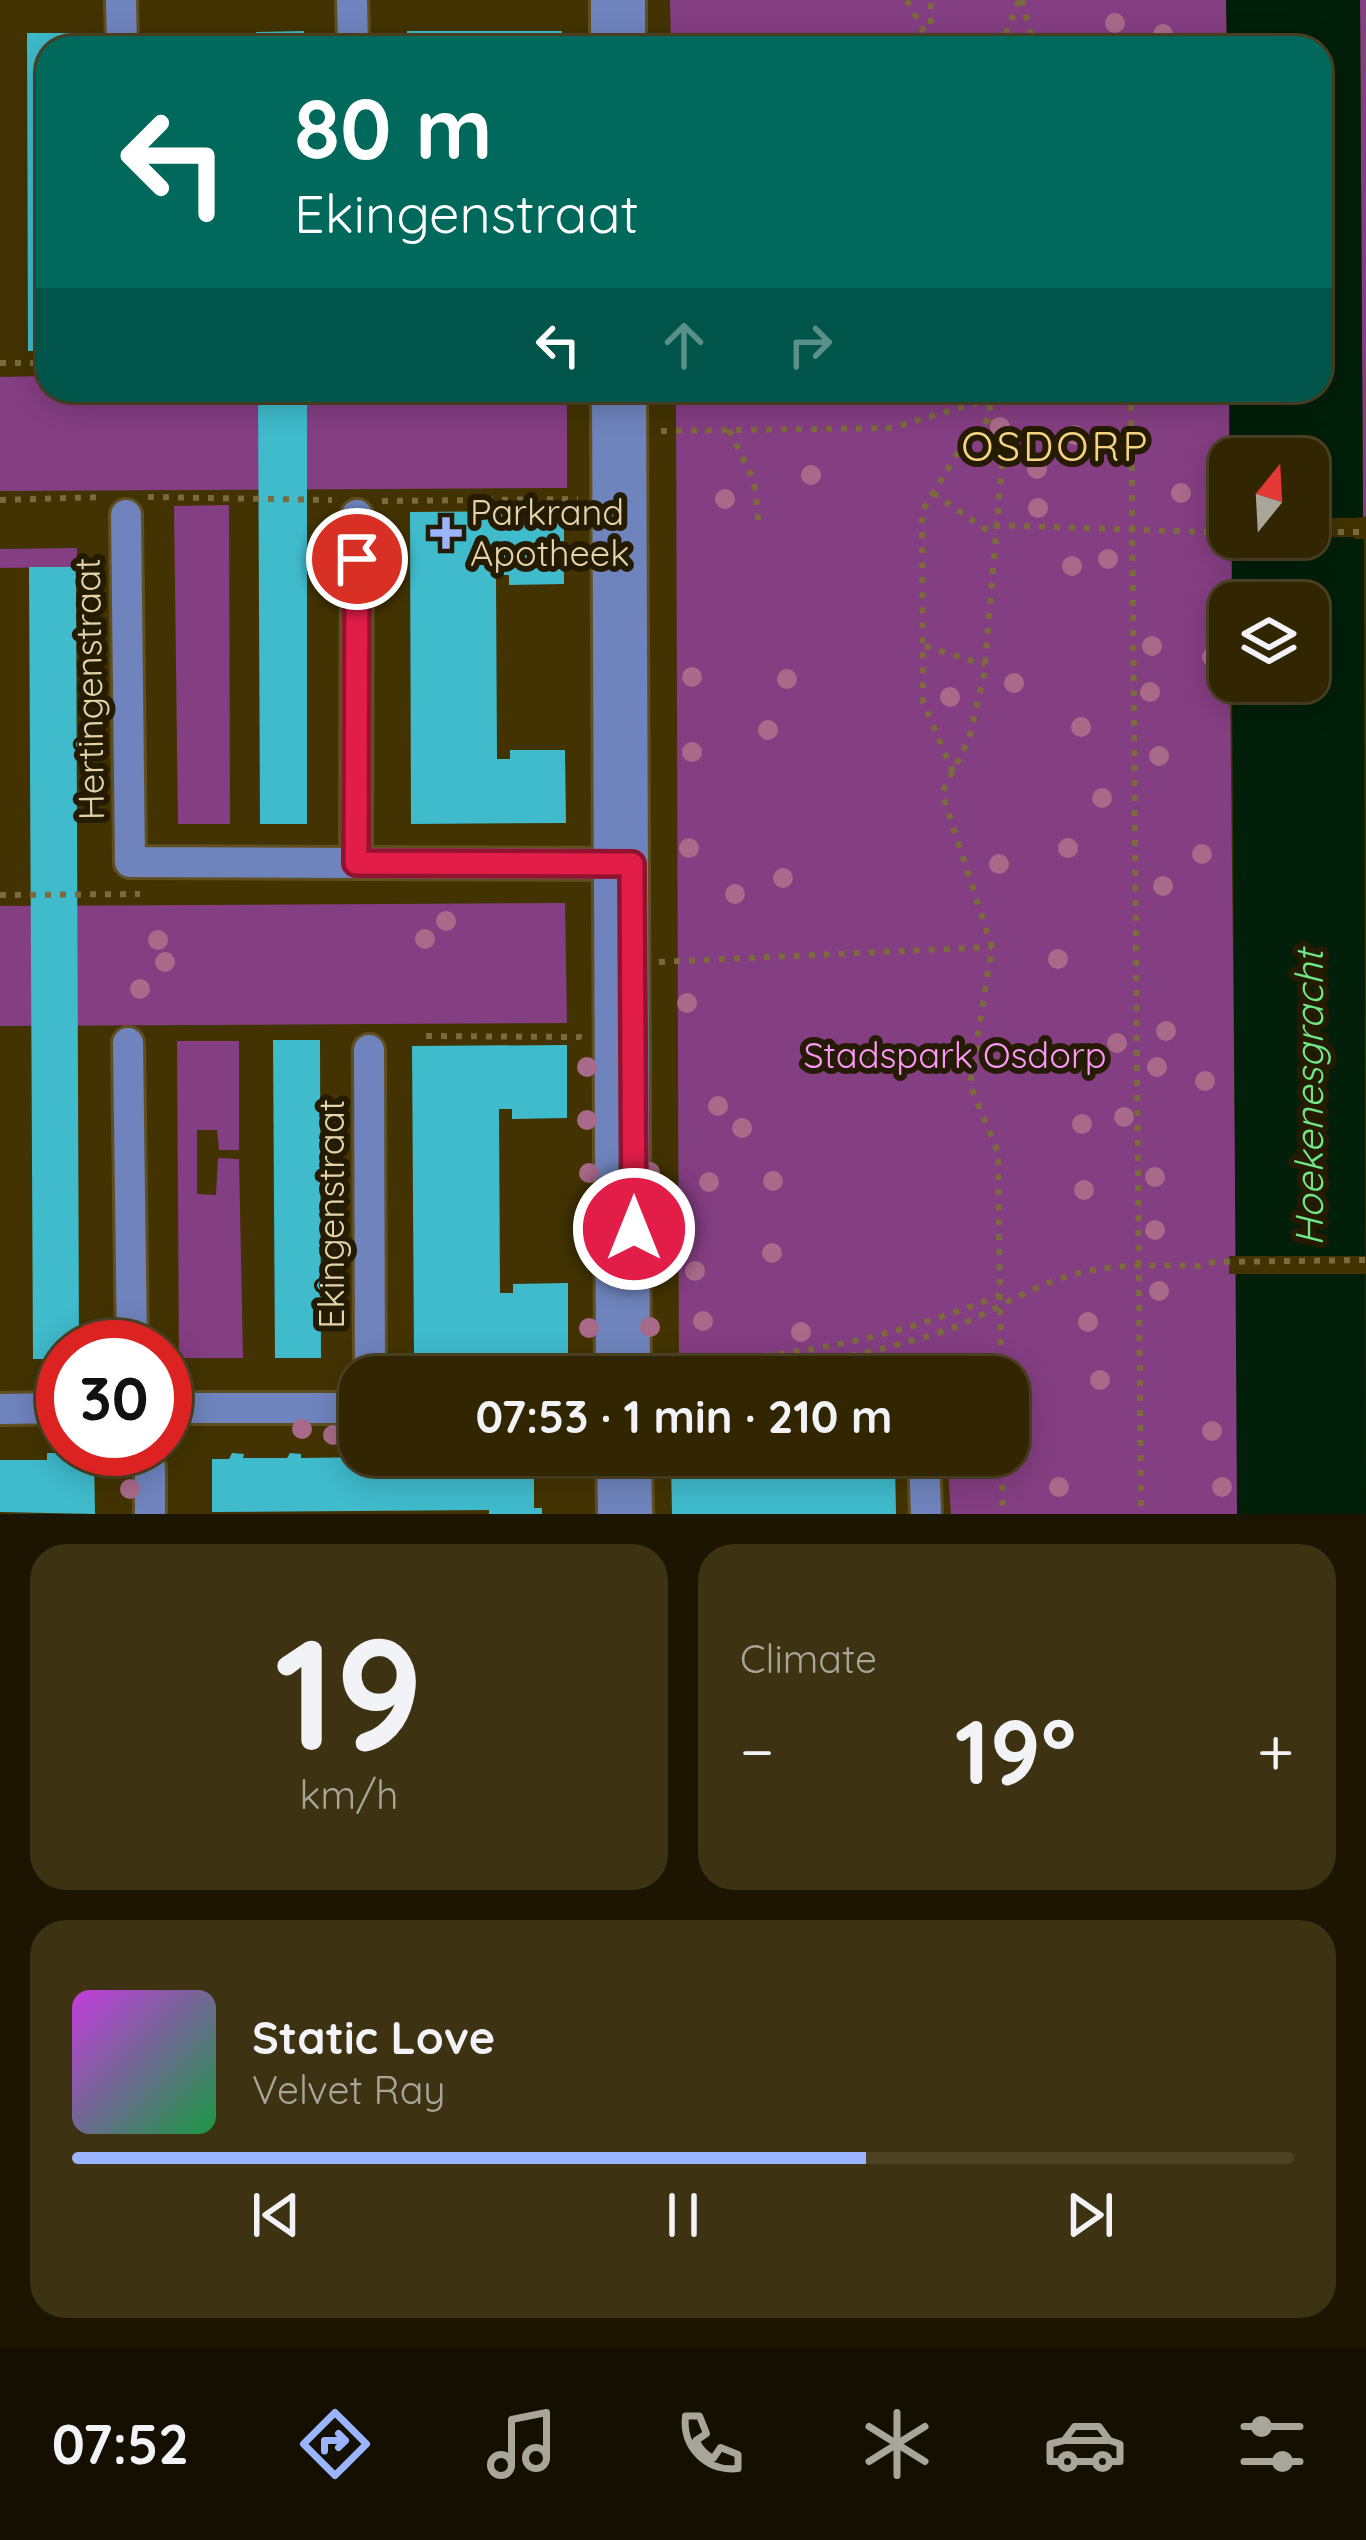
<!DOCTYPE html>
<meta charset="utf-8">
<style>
:root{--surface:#322602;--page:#3d3211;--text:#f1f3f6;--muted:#a8a599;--line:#4d4324;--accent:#9ab5fd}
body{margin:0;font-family:Quicksand,sans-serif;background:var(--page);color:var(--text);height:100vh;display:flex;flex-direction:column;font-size:45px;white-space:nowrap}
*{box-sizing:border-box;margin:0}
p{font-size:39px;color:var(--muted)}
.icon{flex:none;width:66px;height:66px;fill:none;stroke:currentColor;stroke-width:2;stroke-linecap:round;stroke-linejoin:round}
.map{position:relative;height:1514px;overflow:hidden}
.side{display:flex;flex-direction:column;gap:30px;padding:30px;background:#1c1501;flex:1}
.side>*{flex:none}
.banner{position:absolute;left:36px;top:36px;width:1296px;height:366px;border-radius:36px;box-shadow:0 6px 30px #0003,0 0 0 3px var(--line);background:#00695c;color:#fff;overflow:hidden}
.needle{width:78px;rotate:18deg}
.controls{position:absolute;left:1209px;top:438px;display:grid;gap:24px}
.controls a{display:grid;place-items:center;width:120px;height:120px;border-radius:24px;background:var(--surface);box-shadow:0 6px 30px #0003,0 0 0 3px var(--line);font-size:60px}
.speed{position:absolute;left:36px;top:1320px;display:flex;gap:24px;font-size:60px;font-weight:700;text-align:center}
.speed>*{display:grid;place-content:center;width:156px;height:156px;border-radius:50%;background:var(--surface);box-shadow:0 6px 30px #0003,0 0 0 3px var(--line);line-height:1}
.speed .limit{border:18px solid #d22;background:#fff;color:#111}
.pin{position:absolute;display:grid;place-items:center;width:102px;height:102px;color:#fff;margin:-51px;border:6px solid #fff;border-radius:50%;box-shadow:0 3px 12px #0007}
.me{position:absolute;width:132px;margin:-66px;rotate:0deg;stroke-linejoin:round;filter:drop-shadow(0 0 9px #0008)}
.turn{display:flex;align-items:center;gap:42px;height:252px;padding:0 60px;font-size:54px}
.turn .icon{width:156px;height:156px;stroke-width:2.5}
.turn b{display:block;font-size:84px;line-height:102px}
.lanes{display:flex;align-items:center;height:114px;padding:0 60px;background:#0003;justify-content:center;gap:60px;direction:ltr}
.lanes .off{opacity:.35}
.big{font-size:90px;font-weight:700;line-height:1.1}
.side .tile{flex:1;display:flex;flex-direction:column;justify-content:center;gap:18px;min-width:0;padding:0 42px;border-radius:36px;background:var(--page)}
.side .dial{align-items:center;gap:0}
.dial b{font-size:156px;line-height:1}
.song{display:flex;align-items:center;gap:36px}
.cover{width:144px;height:144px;border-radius:18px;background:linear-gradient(135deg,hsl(290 70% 55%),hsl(140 70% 35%))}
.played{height:12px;border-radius:6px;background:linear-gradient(90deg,var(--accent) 65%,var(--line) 65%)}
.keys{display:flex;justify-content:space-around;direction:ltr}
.heat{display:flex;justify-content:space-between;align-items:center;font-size:66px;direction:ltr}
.side .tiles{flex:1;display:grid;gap:30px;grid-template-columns:1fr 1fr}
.tile:last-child{grid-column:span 2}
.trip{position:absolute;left:339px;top:1356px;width:690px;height:120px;border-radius:36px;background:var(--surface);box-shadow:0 6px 30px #0003,0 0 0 3px var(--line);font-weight:700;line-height:120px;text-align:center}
.menu{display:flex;height:192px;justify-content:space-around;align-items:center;background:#140f01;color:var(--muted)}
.menu .icon{width:84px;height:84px}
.menu .selected{color:var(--accent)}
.menu b{font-size:54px;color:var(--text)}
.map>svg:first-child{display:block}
</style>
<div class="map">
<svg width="1366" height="1514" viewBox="0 0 1366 1514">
<rect width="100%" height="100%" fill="#433302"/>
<g fill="#843e82">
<path d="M670,0H1226L1227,48H671Z"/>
<path d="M1360,0H1366V516L1363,517Z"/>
<path d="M48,376V390H567V488L0,491V377Z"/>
<path d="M676,390H1229L1230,517L1223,518L1224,539L1232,540L1230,681L1239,1514H951L947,1455H1008V1377H679Z"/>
<path d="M229,505L230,824H178L174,506Z"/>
<path d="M77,548V567L0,568V549Z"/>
<path d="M565,903L567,1023L0,1026V906Z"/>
<path d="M177,1041H239V1150H219L217,1130H197V1194L216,1195L218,1158L239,1159L243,1358H179Z"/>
</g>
<path fill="#021f09" d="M1226,0H1360L1363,517L1354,518V539H1364L1366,1514H1237L1232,681H1308V603H1232V540L1308,537V459H1230V508L1229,390H1320V48H1227Z"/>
<g fill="#433302">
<path d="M1308,518H1366L1360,523V533L1366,536L1354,537L1227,538L1308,537Z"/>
<rect x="1229" y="1256" width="137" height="18"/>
</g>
<g fill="#3fbbcc">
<path d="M304,31V48H259L256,37V32Z"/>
<rect x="407" y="31" width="155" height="17"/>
<path d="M27,33H73V48H48V351H28Z"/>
<path d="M258,390H307V824H260Z"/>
<path d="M564,511V584L509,585V575H496L497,759H510V750H565L566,823L411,824L410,512Z"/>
<path d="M29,567H76L79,1347H63V1359H33Z"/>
<path d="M273,1040H320L321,1358H275Z"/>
<path d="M567,1045V1118L512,1119V1109H499L500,1293H513V1284L568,1283V1357H414L412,1046Z"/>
<path d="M47,1453H94L95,1514L0,1512V1460H47Z"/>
<path d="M232,1453L244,1454L243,1458H287L290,1453L301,1454V1458L534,1455V1508H542V1514H489V1510L212,1512V1459H229Z"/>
<path d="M685,1455H715L716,1465L740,1466V1455H771V1465H796V1455H827V1465H851V1455H882V1465H895L896,1514H672L671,1466H685Z"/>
</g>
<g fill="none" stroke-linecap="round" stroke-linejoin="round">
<defs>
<g id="minor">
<path d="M121,0L122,48"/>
<path d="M352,0L353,48"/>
<path d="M606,0V48"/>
<path d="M630,48V0"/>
<path d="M607,390L611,1377"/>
<path d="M631,390L635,1377"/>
<path d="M126,515L130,862L356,863L357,515"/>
<path d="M356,863L626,864"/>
<path d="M128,1043L132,1347"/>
<path d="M369,1050L370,1377"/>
<path d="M165,1408H360"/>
<path d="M0,1409L63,1408"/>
<path d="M612,1455L613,1514"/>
<path d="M636,1455L637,1514"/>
<path d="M924,1455L926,1514"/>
<path d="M150,1514V1468"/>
</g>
</defs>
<use href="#minor" stroke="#605021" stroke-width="36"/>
<g stroke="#7a6a3d" stroke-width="6" stroke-dasharray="6 9" stroke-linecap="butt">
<path d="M907,0L931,45"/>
<path d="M1022,0L1034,48"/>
<path d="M931,39V0"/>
<path d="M1000,48L1019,0"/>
<path d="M0,363H48"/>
<path d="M986,390L1002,464L984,675L969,739L942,793L992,947L970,1085L998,1152L1001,1377"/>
<path d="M1131,390L1141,1514"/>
<path d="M729,430L754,481L759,526"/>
<path d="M661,431L892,428L986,400"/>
<path d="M933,493L994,535"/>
<path d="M148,497L332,500"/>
<path d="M0,500L104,497"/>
<path d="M382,501L578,499"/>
<path d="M994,525L1230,533"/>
<path d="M1308,532H1366"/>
<path d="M925,646L985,665"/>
<path d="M953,772L923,702L922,511L960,449L990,417"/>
<path d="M0,895L140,894"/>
<path d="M659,962L992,947"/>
<path d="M426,1036L579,1037V1033"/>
<path d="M667,1356V1364H671C791,1357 888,1341 1000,1295"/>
<path d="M672,1377C766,1373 853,1360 944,1331C982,1318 1015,1295 1053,1281C1100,1263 1149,1265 1199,1266L1214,1262L1366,1260"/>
<path d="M1001,1455L1003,1514"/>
</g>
<use href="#minor" stroke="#6f84bd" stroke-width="30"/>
</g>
<g fill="#a96a8a">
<circle cx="1115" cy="23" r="10"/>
<circle cx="1163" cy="34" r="10"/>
<circle cx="1000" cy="427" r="10"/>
<circle cx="1075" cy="435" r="10"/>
<circle cx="1037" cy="469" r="10"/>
<circle cx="811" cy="475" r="10"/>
<circle cx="1181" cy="493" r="10"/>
<circle cx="725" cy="499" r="10"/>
<circle cx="1038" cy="508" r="10"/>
<circle cx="1108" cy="559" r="10"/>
<circle cx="1072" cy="566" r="10"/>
<circle cx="1152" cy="646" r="10"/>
<circle cx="1212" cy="657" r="10"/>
<circle cx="692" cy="677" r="10"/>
<circle cx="787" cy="679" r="10"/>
<circle cx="1014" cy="683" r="10"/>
<circle cx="1150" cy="692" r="10"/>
<circle cx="950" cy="697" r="10"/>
<circle cx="1081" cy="727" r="10"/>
<circle cx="768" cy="730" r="10"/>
<circle cx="692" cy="752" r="10"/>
<circle cx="1159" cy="756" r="10"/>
<circle cx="1102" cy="798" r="10"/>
<circle cx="689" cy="848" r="10"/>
<circle cx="1068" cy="848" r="10"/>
<circle cx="1202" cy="854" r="10"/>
<circle cx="999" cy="864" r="10"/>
<circle cx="783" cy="878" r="10"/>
<circle cx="1163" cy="886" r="10"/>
<circle cx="735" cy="894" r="10"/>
<circle cx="446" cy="921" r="10"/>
<circle cx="425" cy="939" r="10"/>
<circle cx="158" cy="940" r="10"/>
<circle cx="1058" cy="959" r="10"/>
<circle cx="165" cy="962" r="10"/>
<circle cx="140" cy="989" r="10"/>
<circle cx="687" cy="1003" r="10"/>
<circle cx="1166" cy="1031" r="10"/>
<circle cx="1117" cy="1043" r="10"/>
<circle cx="587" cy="1067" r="10"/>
<circle cx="1157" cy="1067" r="10"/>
<circle cx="1205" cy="1081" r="10"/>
<circle cx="718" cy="1106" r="10"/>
<circle cx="1124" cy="1117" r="10"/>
<circle cx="587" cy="1120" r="10"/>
<circle cx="1082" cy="1124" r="10"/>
<circle cx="742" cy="1128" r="10"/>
<circle cx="650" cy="1172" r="10"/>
<circle cx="589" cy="1173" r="10"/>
<circle cx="1155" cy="1177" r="10"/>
<circle cx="773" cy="1181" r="10"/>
<circle cx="709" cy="1182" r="10"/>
<circle cx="1084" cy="1190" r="10"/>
<circle cx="1155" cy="1230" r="10"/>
<circle cx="772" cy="1253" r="10"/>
<circle cx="695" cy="1271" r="10"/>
<circle cx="1159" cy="1291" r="10"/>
<circle cx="703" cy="1321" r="10"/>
<circle cx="1088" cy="1322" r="10"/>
<circle cx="650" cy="1327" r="10"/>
<circle cx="589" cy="1328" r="10"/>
<circle cx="801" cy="1332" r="10"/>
<circle cx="1100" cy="1380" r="10"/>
<circle cx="302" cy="1429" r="10"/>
<circle cx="1212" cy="1431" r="10"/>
<circle cx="333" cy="1435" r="10"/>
<circle cx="589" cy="1467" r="10"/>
<circle cx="561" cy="1468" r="10"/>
<circle cx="959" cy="1469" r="10"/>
<circle cx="1059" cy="1487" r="10"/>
<circle cx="1222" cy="1487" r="10"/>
<circle cx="130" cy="1489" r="10"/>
</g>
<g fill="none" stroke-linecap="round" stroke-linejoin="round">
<defs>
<path id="route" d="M357,559L356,863L632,864L634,1229"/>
</defs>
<use href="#route" stroke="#92132f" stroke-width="30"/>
<use href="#route" stroke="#e11d48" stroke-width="21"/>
</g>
<path fill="#9ab5fd" stroke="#251b02" stroke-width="4.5" d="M440 515h12v12h12v12h-12v12h-12v-12h-12v-12h12z"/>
<g text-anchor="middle" stroke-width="12" stroke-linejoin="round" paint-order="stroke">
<g font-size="36" fill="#e4d4ad" stroke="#251b02" text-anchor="start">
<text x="470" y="525">Parkrand<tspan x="470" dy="41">Apotheek</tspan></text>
</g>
<g font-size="36" fill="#e4d4ad" stroke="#251b02">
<text transform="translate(89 689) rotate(-91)" y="13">Hertingenstraat</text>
<text transform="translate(331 1214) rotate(-90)" y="13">Ekingenstraat</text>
</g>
<g font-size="36" fill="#fd97f9" stroke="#251b02">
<text x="955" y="1068">Stadspark Osdorp</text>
</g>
<g font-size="39" font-style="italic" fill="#70e888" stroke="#251b02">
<text transform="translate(1309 1098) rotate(-90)" y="14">Hoekenesgracht</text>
</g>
<g font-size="42" letter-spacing="3" fill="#f6d582" stroke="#251b02">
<text x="1056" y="461">OSDORP</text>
</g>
</g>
</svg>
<div class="controls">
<a><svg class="needle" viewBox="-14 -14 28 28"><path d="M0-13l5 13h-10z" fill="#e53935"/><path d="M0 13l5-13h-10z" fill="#a8a599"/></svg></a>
<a><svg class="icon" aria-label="layers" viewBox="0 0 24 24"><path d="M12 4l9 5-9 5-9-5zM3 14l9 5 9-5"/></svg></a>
</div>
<div class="speed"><div class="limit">30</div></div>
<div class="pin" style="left:357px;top:559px;background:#d93025"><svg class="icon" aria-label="arrive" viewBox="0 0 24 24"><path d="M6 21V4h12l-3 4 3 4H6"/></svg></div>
<svg class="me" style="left:634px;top:1229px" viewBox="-20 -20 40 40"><circle r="17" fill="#e11d48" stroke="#fff" stroke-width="3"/><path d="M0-11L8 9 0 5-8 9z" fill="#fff"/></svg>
<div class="trip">07:53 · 1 min · 210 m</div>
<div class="banner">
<div class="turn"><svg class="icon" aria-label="left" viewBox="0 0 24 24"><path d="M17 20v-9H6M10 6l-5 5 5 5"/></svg><div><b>80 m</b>Ekingenstraat</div></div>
<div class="lanes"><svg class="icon" aria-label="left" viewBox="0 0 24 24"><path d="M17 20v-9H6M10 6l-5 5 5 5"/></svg><svg class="icon off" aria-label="ahead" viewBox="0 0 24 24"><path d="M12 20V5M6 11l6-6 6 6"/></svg><svg class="icon off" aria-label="right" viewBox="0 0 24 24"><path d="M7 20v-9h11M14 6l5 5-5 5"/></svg></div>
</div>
</div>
<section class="side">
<div class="tiles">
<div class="tile dial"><b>19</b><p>km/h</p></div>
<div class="tile"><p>Climate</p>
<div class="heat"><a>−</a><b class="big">19°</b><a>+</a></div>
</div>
<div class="tile">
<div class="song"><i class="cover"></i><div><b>Static Love</b><p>Velvet Ray</p></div></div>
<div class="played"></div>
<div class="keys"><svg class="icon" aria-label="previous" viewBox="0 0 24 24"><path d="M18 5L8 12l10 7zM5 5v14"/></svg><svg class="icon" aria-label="pause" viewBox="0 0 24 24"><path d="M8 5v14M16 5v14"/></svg><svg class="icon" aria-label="next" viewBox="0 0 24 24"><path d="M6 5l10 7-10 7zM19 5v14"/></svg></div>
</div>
</div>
</section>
<nav class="menu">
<b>07:52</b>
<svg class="icon selected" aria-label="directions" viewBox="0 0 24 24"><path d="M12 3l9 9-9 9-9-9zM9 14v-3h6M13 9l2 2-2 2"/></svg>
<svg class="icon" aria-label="music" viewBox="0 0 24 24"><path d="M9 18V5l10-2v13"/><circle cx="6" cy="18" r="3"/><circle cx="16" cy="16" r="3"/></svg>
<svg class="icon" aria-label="phone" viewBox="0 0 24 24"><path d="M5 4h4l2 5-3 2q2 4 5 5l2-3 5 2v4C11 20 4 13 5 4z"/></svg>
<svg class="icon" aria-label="climate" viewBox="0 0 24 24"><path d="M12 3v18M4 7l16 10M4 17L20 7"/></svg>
<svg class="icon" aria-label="car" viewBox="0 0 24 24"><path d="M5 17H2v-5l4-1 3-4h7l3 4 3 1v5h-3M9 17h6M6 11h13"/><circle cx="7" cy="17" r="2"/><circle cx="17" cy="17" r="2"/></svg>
<svg class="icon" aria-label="filters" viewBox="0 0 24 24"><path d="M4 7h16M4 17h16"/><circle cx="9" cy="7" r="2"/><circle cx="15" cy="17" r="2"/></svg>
</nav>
